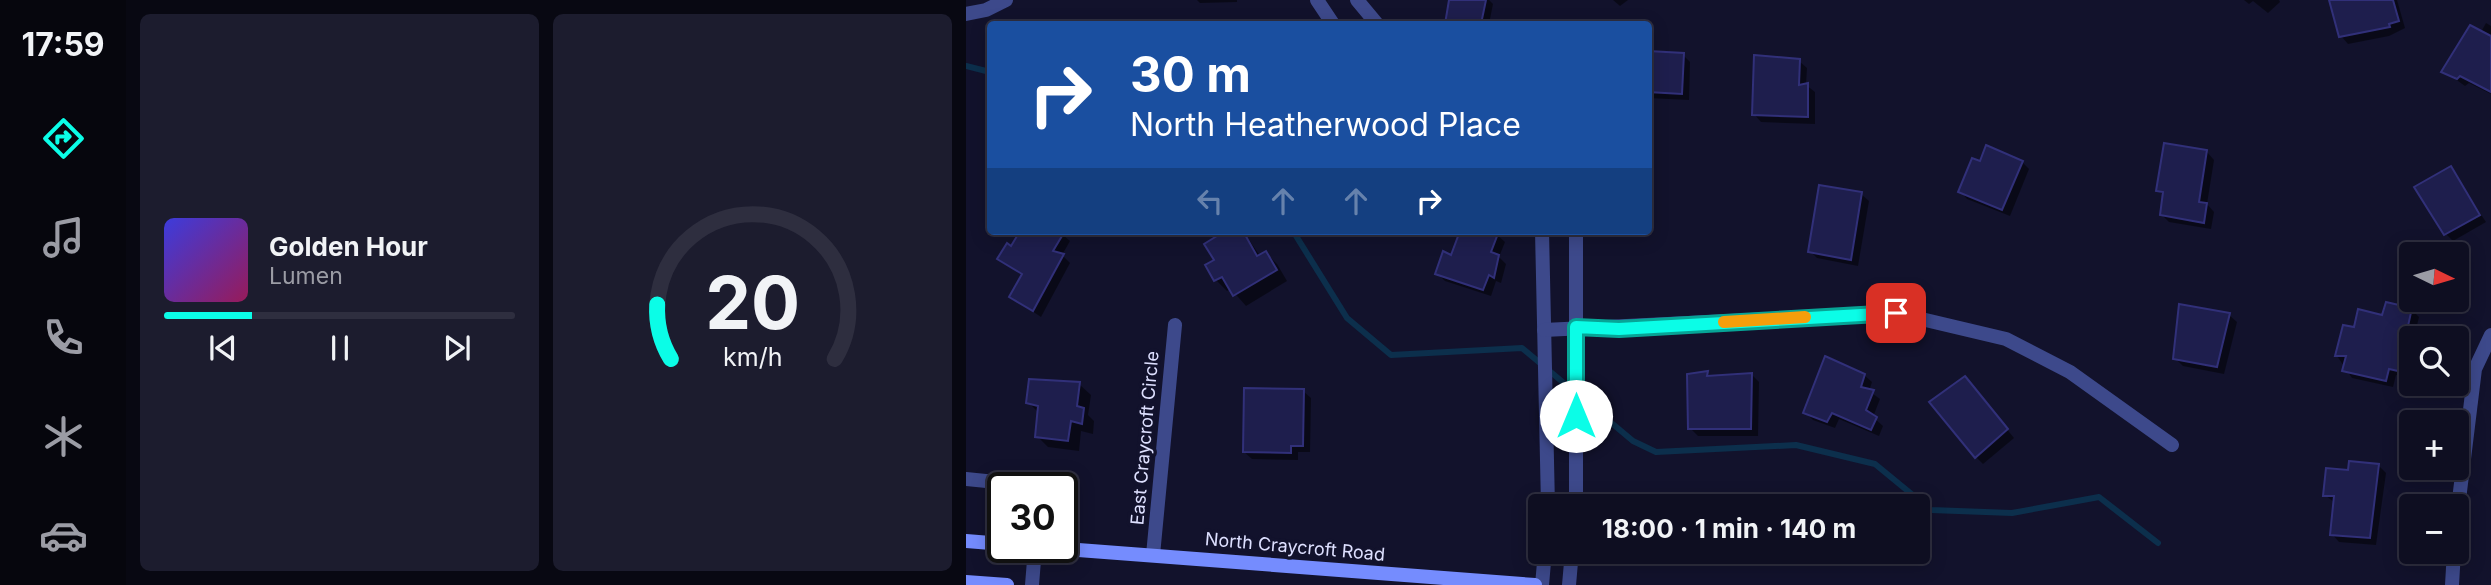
<!DOCTYPE html>
<meta charset="utf-8">
<style>
:root{--surface:#0e0e21;--page:#1c1c2e;--text:#f1f3f6;--muted:#9b9ca5;--line:#2e2e3f;--accent:#0bfde7}
body{margin:0;font-family:Inter,sans-serif;background:var(--page);color:var(--text);height:100vh;display:flex;flex-direction:column;font-size:26px;white-space:nowrap}
*{box-sizing:border-box;margin:0}
p{font-size:23px;color:var(--muted)}
.icon{flex:none;width:38px;height:38px;fill:none;stroke:currentColor;stroke-width:2;stroke-linecap:round;stroke-linejoin:round}
.map{position:relative;flex:1;overflow:hidden}
.sheet{display:flex;flex-direction:column;gap:14px;padding:14px;background:#080812;width:840px}
.sheet>*{flex:none}
.top-card{position:absolute;left:21px;top:21px;width:665px;height:214px;border-radius:7px;box-shadow:0 4px 18px #0003,0 0 0 2px var(--line);background:#1a4fa0;color:#fff;overflow:hidden}
.needle{width:46px;rotate:95deg}
.fabs{position:absolute;left:1433px;top:242px;display:grid;gap:14px}
.fabs a{display:grid;place-items:center;width:70px;height:70px;border-radius:7px;background:var(--surface);box-shadow:0 4px 18px #0003,0 0 0 2px var(--line);font-size:35px}
.speed{position:absolute;left:21px;top:472px;display:flex;gap:14px;font-size:35px;font-weight:700;text-align:center}
.speed>*{display:grid;place-content:center;width:91px;height:91px;border-radius:50%;background:var(--surface);box-shadow:0 4px 18px #0003,0 0 0 2px var(--line);line-height:1}
.speed .limit{border:4px solid #111;border-radius:10px;background:#fff;color:#111}
.pin{position:absolute;display:grid;place-items:center;width:60px;height:60px;color:#fff;margin:-30px;border-radius:14px;box-shadow:0 4px 10px #0006}
.me{position:absolute;width:77px;margin:-38px;rotate:0deg;stroke-linejoin:round;filter:drop-shadow(0 0 5px #0008)}
.turn{display:flex;align-items:center;gap:24px;height:147px;padding:0 28px;font-size:32px}
.turn .icon{width:91px;height:91px;stroke-width:2.5}
.turn b{display:block;font-size:49px;line-height:60px}
.lanes{display:flex;align-items:center;height:66px;padding:0 28px;background:#0003;justify-content:center;gap:35px;direction:ltr}
.lanes .off{opacity:.35}
.sheet .tile{flex:1;display:flex;flex-direction:column;justify-content:center;gap:10px;min-width:0;padding:0 24px;border-radius:10px;background:var(--page)}
.sheet .dial{align-items:center;gap:0}
.dial svg{height:182px;overflow:visible;fill:none;stroke:var(--line);stroke-width:7;stroke-linecap:round;text-anchor:middle}
.dial text{fill:var(--text);stroke:none}
.song{display:flex;align-items:center;gap:21px}
.cover{width:84px;height:84px;border-radius:10px;background:linear-gradient(135deg,hsl(240 70% 55%),hsl(330 70% 35%))}
.played{height:7px;border-radius:4px;background:linear-gradient(90deg,var(--accent) 25%,var(--line) 25%)}
.keys{display:flex;justify-content:space-around;direction:ltr}
.sheet .tiles{flex:1;display:grid;gap:14px;grid-template-columns:repeat(2,1fr)}
.trip{position:absolute;left:562px;top:494px;width:402px;height:70px;border-radius:7px;background:var(--surface);box-shadow:0 4px 18px #0003,0 0 0 2px var(--line);font-weight:700;line-height:70px;text-align:center}
main{display:flex;flex:1;min-height:0}
.dock{display:flex;flex-direction:column;width:126px;justify-content:space-around;align-items:center;background:#06060d;color:var(--muted)}
.dock .icon{width:49px;height:49px}
.dock .current{color:var(--accent)}
.dock b{font-size:32px;color:var(--text)}
.map>svg:first-child{display:block}
</style>
<main>
<nav class="dock">
<b>17:59</b>
<svg class="icon current" aria-label="directions" viewBox="0 0 24 24"><path d="M12 3l9 9-9 9-9-9zM9 14v-3h6M13 9l2 2-2 2"/></svg>
<svg class="icon" aria-label="music" viewBox="0 0 24 24"><path d="M9 18V5l10-2v13"/><circle cx="6" cy="18" r="3"/><circle cx="16" cy="16" r="3"/></svg>
<svg class="icon" aria-label="phone" viewBox="0 0 24 24"><path d="M5 4h4l2 5-3 2q2 4 5 5l2-3 5 2v4C11 20 4 13 5 4z"/></svg>
<svg class="icon" aria-label="climate" viewBox="0 0 24 24"><path d="M12 3v18M4 7l16 10M4 17L20 7"/></svg>
<svg class="icon" aria-label="car" viewBox="0 0 24 24"><path d="M5 17H2v-5l4-1 3-4h7l3 4 3 1v5h-3M9 17h6M6 11h13"/><circle cx="7" cy="17" r="2"/><circle cx="17" cy="17" r="2"/></svg>
</nav>
<section class="sheet">
<div class="tiles">
<div class="tile">
<div class="song"><i class="cover"></i><div><b>Golden Hour</b><p>Lumen</p></div></div>
<div class="played"></div>
<div class="keys"><svg class="icon" aria-label="previous" viewBox="0 0 24 24"><path d="M18 5L8 12l10 7zM5 5v14"/></svg><svg class="icon" aria-label="pause" viewBox="0 0 24 24"><path d="M8 5v14M16 5v14"/></svg><svg class="icon" aria-label="next" viewBox="0 0 24 24"><path d="M6 5l10 7-10 7zM19 5v14"/></svg></div>
</div>
<div class="tile dial"><svg viewBox="0 0 100 80">
<path d="M14 69A42 42 0 1 1 86 69"/>
<path d="M14 69A42 42 0 0 1 8 45" stroke="#0bfde7"/>
<text x="50" y="56" font-size="32" font-weight="700">20</text>
<text x="50" y="72" font-size="11">km/h</text>
</svg></div>
</div>
</section>
<div class="map">
<svg width="1525" height="585" viewBox="0 0 1525 585">
<rect width="100%" height="100%" fill="#12122c"/>
<g fill="#0007">
<path d="M231,0H271V2L234,3Z"/>
<path d="M485,0H523L527,4L523,24H481Z"/>
<path d="M647,0H662L654,6Z"/>
<path d="M1278,0H1313L1314,2L1302,13L1287,1L1283,4Z"/>
<path d="M1365,0H1431L1439,28L1423,36L1382,44L1375,36Z"/>
<path d="M1520,23L1525,26V94L1503,83L1499,86L1478,71L1515,32Z"/>
<path d="M682,53L717,55L724,62L723,100L682,98Z"/>
<path d="M833,61L841,68L840,85L849,92V124L795,122L788,114Z"/>
<path d="M1241,152L1248,160L1241,204L1248,212L1245,229L1203,222L1195,214L1198,196L1192,190Z"/>
<path d="M1056,162L1063,169L1044,216L1001,199L994,191L1015,163Z"/>
<path d="M1484,168L1520,222L1487,241L1480,234Z"/>
<path d="M895,194L903,201L892,266L851,258L844,251Z"/>
<path d="M56,231H92L104,241L96,255L104,263L75,317L45,297L57,276L33,259L46,248Z"/>
<path d="M263,231H277L294,256L300,253L311,264L321,281L280,306L265,289L261,291L250,280Z"/>
<path d="M495,231H520L531,235L539,242L533,257L540,264L535,283L530,281L525,296L479,281L471,273L486,257Z"/>
<path d="M1421,304L1446,310L1453,317L1448,338H1446L1439,377L1430,375L1427,387L1386,378L1371,356L1418,317Z"/>
<path d="M1263,315L1271,322L1258,374L1217,366L1209,358Z"/>
<path d="M741,373L746,378L785,374L793,382L792,436H732L724,428Z"/>
<path d="M898,375L906,382L903,391L914,399L907,417L917,426L913,436L873,419L869,428L847,420L839,412Z"/>
<path d="M113,384L125,395L122,415L128,421L127,434L115,431L113,451L82,447L71,436L73,413L62,402Z"/>
<path d="M1006,386L1048,438L1017,464L1010,457Z"/>
<path d="M337,391L345,398L344,452H332V460L286,459L278,452Z"/>
<path d="M1412,465L1420,473L1410,545L1373,542L1366,534L1369,503L1359,495L1384,471Z"/>
</g>
<g fill="none" stroke-linecap="round" stroke-linejoin="round">
<g stroke="#0c2f4c" stroke-width="6">
<path d="M0,66L24,72"/>
<path d="M327,231L381,318L425,355L556,348L667,441L690,452L830,445L909,464L965,510L1046,513L1133,497L1192,543"/>
</g>
</g>
<g fill="#1e1e4d" stroke="#313079" stroke-width="2">
<path d="M483,0H520L515,24H479Z"/>
<path d="M1363,0H1427L1433,21L1423,24L1424,27L1373,37Z"/>
<path d="M1504,25L1525,36V92L1494,76L1491,79L1475,72Z"/>
<path d="M682,51L718,53L716,94L682,92Z"/>
<path d="M788,55L834,59L833,85L842,83V117L786,115Z"/>
<path d="M1198,143L1241,150L1233,202L1241,203L1238,223L1194,215L1197,192L1190,191Z"/>
<path d="M1020,145L1057,161L1036,210L992,192L1006,158L1014,161Z"/>
<path d="M1485,166L1514,215L1478,235L1448,187Z"/>
<path d="M853,185L896,192L885,260L842,252Z"/>
<path d="M54,231H99L87,251L98,254L67,311L43,297L56,274L31,259L41,243L45,246Z"/>
<path d="M259,231H277L291,256L300,251L311,270L267,296L256,277L248,281L239,265L248,260L238,244Z"/>
<path d="M494,231H533L525,252L533,255L528,278L523,275L517,290L469,274L477,251L485,255Z"/>
<path d="M1420,302L1446,308L1432,371L1423,369L1420,381L1376,371L1380,356H1369L1377,325L1388,327L1392,309L1416,315Z"/>
<path d="M1213,304L1264,313L1251,367L1207,359Z"/>
<path d="M859,356L899,374L895,387L908,390L900,410L911,417L905,430L866,413L861,422L837,413Z"/>
<path d="M742,371L741,376L786,373L785,429H722L721,374Z"/>
<path d="M999,376L1042,429L1009,458L963,402Z"/>
<path d="M63,379L114,382L111,406L118,408L116,424L105,421L102,441L69,437L72,406L60,403Z"/>
<path d="M278,388L338,389L337,446H325V453L277,452Z"/>
<path d="M1383,461L1413,464L1404,538L1364,535L1368,496H1357L1360,468L1382,470Z"/>
</g>
<g fill="none" stroke-linecap="round" stroke-linejoin="round">
<g stroke="#3d498b" stroke-width="14">
<path d="M351,0L367,24"/>
<path d="M391,0L411,24"/>
<path d="M0,14L20,10L40,0"/>
<path d="M576,231L582,506"/>
<path d="M578,330L930,313L1040,339L1104,372L1206,445"/>
<path d="M0,479L78,487"/>
<path d="M610,506V231"/>
<path d="M1491,516L1509,369L1525,335"/>
<path d="M187,555L209,325"/>
<path d="M66,585L69,548"/>
<path d="M576,585L579,551"/>
<path d="M603,585L606,551"/>
<path d="M1486,585L1488,551"/>
</g>
<g stroke="#758cfe" stroke-width="14">
<path d="M0,541L37,544"/>
<path d="M86,548L569,585"/>
<path d="M0,582L41,585"/>
</g>
</g>
<g fill="none" stroke-linecap="round" stroke-linejoin="round">
<defs>
<path id="route" d="M610,416V327L653,329L930,313"/>
</defs>
<use href="#route" stroke="#07a496" stroke-width="18"/>
<use href="#route" stroke="#0bfde7" stroke-width="12"/>
<path stroke="#f59e0b" stroke-width="12" d="M758,322L839,317"/>
</g>
<g text-anchor="middle" stroke-width="7" stroke-linejoin="round" paint-order="stroke">
<g font-size="18" fill="#dee0ff" stroke="#12122c">
<text transform="translate(179 438) rotate(-85)" y="6">East Craycroft Circle</text>
<text transform="translate(329 547) rotate(5)" y="6">North Craycroft Road</text>
</g>
</g>
</svg>
<div class="fabs">
<a><svg class="needle" viewBox="-14 -14 28 28"><path d="M0-13l5 13h-10z" fill="#e53935"/><path d="M0 13l5-13h-10z" fill="#9b9ca5"/></svg></a>
<a><svg class="icon" aria-label="search" viewBox="0 0 24 24"><circle cx="10" cy="10" r="6"/><path d="M15 15l6 6"/></svg></a>
<a>+</a>
<a>−</a>
</div>
<div class="speed"><div class="limit">30</div></div>
<div class="pin" style="left:930px;top:313px;background:#d93025"><svg class="icon" aria-label="arrive" viewBox="0 0 24 24"><path d="M6 21V4h12l-3 4 3 4H6"/></svg></div>
<svg class="me" style="left:610px;top:416px" viewBox="-20 -20 40 40"><circle r="19" fill="#fff"/><path d="M0-13L10 11 0 6-10 11z" fill="#0bfde7"/></svg>
<div class="trip">18:00 · 1 min · 140 m</div>
<div class="top-card">
<div class="turn"><svg class="icon" aria-label="right" viewBox="0 0 24 24"><path d="M7 20v-9h11M14 6l5 5-5 5"/></svg><div><b>30 m</b>North Heatherwood Place</div></div>
<div class="lanes"><svg class="icon off" aria-label="left" viewBox="0 0 24 24"><path d="M17 20v-9H6M10 6l-5 5 5 5"/></svg><svg class="icon off" aria-label="ahead" viewBox="0 0 24 24"><path d="M12 20V5M6 11l6-6 6 6"/></svg><svg class="icon off" aria-label="ahead" viewBox="0 0 24 24"><path d="M12 20V5M6 11l6-6 6 6"/></svg><svg class="icon" aria-label="right" viewBox="0 0 24 24"><path d="M7 20v-9h11M14 6l5 5-5 5"/></svg></div>
</div>
</div>
</main>
